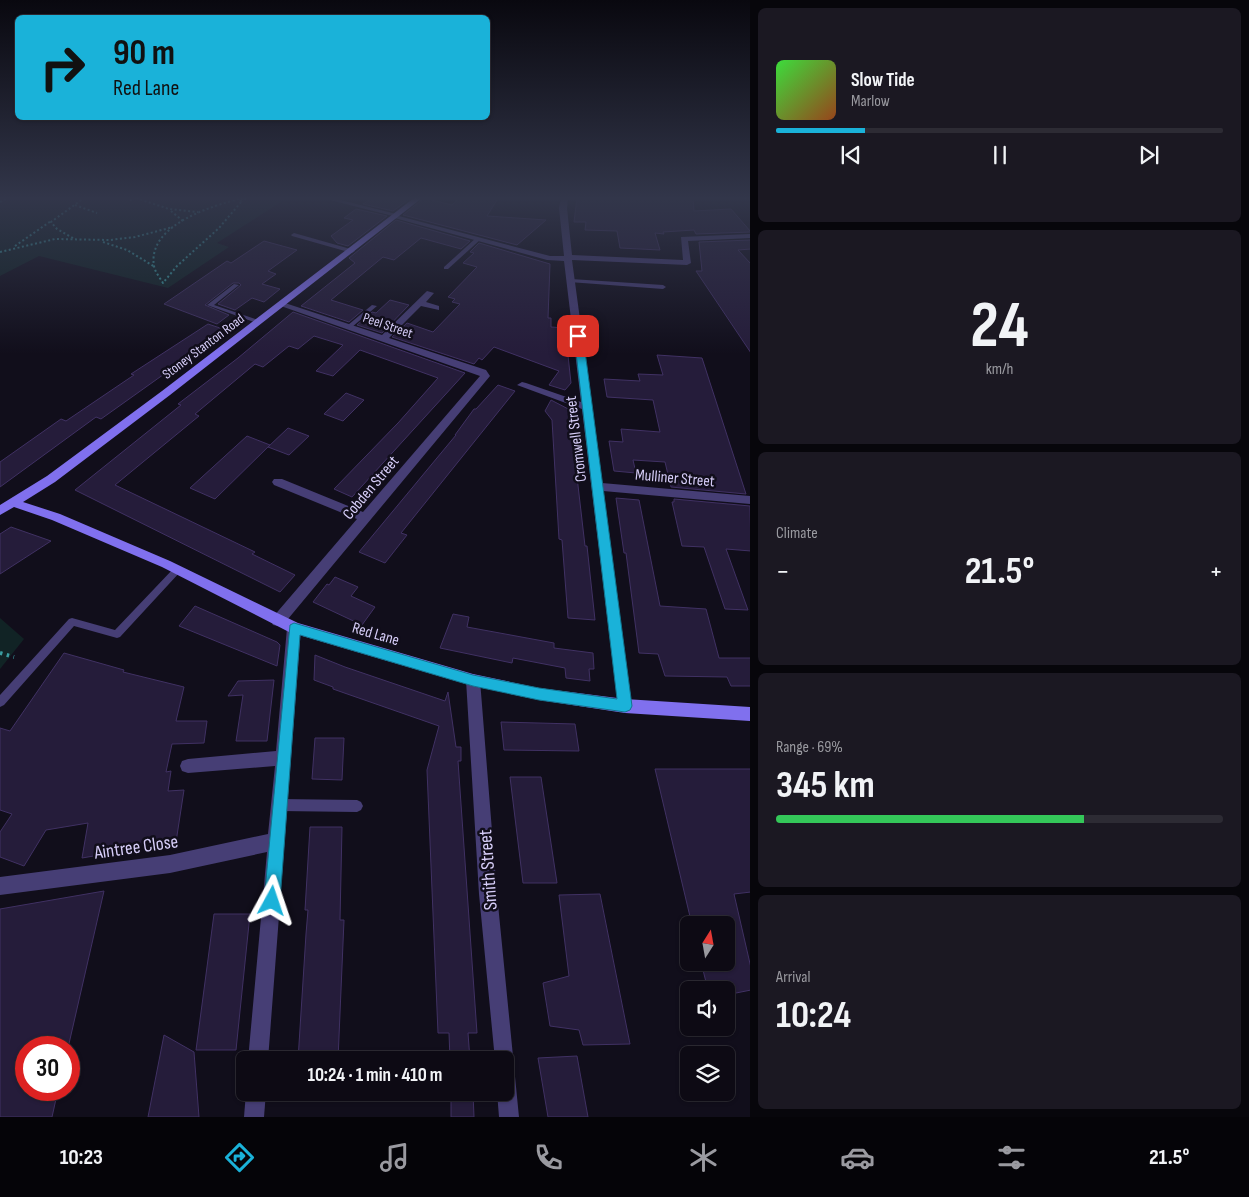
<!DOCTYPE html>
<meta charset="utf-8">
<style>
:root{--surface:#0d0a14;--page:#1b1822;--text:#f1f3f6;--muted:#9a9aa0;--line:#2d2b34;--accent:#1ab2d9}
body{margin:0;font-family:"Sofia Sans Condensed",sans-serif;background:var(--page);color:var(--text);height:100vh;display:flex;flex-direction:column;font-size:19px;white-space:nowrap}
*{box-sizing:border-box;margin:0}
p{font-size:16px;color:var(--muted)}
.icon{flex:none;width:28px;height:28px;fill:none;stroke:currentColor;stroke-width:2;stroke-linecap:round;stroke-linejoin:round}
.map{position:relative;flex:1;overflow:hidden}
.panel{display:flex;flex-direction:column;gap:8px;padding:8px;background:#07060b;width:499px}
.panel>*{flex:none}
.guide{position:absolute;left:15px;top:15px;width:475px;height:105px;border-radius:8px;box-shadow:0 1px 4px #0004,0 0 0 1px var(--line);background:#1ab2d9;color:#111;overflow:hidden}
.needle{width:32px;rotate:11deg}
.controls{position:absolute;left:680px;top:916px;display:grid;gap:10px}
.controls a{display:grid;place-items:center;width:55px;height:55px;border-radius:8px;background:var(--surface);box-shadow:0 1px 4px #0004,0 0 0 1px var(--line);font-size:25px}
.speed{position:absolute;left:15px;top:1036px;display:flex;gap:10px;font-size:25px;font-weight:700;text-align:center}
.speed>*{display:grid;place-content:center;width:65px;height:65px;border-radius:50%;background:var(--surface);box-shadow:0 1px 4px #0004,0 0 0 1px var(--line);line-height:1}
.speed .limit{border:8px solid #d22;background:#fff;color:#111}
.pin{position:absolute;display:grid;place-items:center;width:42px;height:42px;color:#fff;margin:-21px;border-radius:10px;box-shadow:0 2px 8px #0006}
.me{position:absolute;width:55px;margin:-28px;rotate:5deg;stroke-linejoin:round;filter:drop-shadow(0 0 4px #0008)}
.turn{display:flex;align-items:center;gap:18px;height:105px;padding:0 15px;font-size:22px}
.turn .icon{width:65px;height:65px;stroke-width:2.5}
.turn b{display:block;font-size:35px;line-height:42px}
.big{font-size:38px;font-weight:700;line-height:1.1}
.panel .widget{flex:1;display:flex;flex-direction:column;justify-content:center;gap:8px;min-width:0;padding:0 18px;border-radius:8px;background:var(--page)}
.panel .dial{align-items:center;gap:0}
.dial b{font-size:65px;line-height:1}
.song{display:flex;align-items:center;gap:15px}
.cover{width:60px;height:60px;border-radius:8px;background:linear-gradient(135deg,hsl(120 70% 55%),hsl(20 70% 35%))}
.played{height:5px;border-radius:2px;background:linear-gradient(90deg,var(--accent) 20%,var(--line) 20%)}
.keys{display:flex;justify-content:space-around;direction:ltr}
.heat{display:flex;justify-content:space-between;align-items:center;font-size:28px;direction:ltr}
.charge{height:8px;border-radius:4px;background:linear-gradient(90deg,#34c759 69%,var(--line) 0)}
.trip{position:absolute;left:236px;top:1051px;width:278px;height:50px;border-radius:8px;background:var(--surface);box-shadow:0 1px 4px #0004,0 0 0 1px var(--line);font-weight:700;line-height:50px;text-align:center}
.dock{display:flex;height:80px;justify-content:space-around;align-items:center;background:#050408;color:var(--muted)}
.dock .icon{width:35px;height:35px}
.dock .current{color:var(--accent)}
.dock b{font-size:22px;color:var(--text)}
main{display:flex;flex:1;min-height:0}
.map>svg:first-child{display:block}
</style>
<main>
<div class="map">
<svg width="751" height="1117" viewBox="0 0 751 1117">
<rect width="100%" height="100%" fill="#110e1b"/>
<g fill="#112325">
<path d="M0,198H287L217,243L229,247L168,288L39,256L0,276Z"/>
<path d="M0,618L24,639L0,669Z"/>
</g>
<g fill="#251c3a" stroke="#403163">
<path d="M372,198H411L393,211L363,204Z"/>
<path d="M424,198L452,205L459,198L497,200L487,216L546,220L517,245L403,215Z"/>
<path d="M577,198H693L694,211L731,209L751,232L696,234L694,230L663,232L664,234L655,233L660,250L620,248L617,231L585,230L586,222H574Z"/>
<path d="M356,209L387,216L348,246L337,243L331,236L353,220L344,218Z"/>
<path d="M396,220L470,241L461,249L421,238L394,260L383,257L331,300L363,310L349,322L301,306L355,263L349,258Z"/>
<path d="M751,240V249L738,250L751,264V353L696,271H702L699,242Z"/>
<path d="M264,241L297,250L268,271L276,274L262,284L280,289L264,302L252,298L235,310L218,304L241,285L239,283H233L205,305L229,315L217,324L164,304L227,261L231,263Z"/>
<path d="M479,243L550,264L548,318H551V327L565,328L571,383L565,390L549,385L559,371L494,347L482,360L479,358L474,364L392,337L407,323L433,332L460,304L452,302L455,299L448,297L477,267L463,263L474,253L470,252Z"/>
<path d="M390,300L409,305L382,333L357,325L372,312L376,313Z"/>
<path d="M293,312L465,373L352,497L334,489L398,423L438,378L360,350L333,376L316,371L343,345L314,336L298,349L289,346L263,367L255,364L195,414L199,416L115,485L255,552L252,554L295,575L280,592L75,490L181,405L178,404L238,358Z"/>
<path d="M208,324L226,330L101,419L96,417L0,487V462L61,419L66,421L134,375L131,374Z"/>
<path d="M657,355L702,358L746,494L671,487L665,462L633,460L636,473L614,471L609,441L623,442L621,429L660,432L653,400L607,397L604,379L640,381L638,374L663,375Z"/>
<path d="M498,385L515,391L401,533L407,535L385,563L359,552L456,435H455L474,409H476Z"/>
<path d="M346,393L364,400L343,421L324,414Z"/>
<path d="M551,400L574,412L576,468L585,546H587L595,620L568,618L562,540L559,539L552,420L545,411Z"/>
<path d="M288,428L309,436L289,455L268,447Z"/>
<path d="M247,436L270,445L215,499L190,488Z"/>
<path d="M616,498L639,500L660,606L706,609L719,658H751V686H731L727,677L665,676L658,654L639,653L626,553H624Z"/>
<path d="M674,499L750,506L751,551L726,549L748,610L725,609L704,547L682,546L672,502H674Z"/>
<path d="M11,527L51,541L0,574V534Z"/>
<path d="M335,577L358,587L351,596L375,607L362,625L313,602L327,584L329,585Z"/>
<path d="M195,606L277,642L280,645L277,666L179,626Z"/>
<path d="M453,614L469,617L467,627L554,643V648L593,653L594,669H589L590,681L566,678L565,668L513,658L512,663L440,648Z"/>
<path d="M64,653L124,670L123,672L184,687L176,721H207L204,743L172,744L166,772L171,771L168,791L184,790L176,842L82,858L88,823L46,830L24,866L0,857V832L12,814L0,810V728L10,731Z"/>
<path d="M315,655L345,667L445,701L448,692L456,747H461V761H458L477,1033H468L470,1060H450L449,1033H438L427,770L439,726L333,689V687L314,680Z"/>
<path d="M274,680L267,741H236L243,695L228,696L238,681Z"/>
<path d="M501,722L575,724L579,751L504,750Z"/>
<path d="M315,738H344L342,780L312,779Z"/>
<path d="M655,769H751V892L734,894L751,968V990L726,995V990H708L701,962H726V925H692Z"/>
<path d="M510,777H541L557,883H523Z"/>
<path d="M310,827H342L340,920H344L338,1060H298L306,934L308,910H305Z"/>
<path d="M104,891L68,1048H26V1090H58L52,1117H0V909Z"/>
<path d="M600,894L630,1044L583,1045L579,1030L550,1026L543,983L569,976L559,895Z"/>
<path d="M214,914H250L236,1050H196Z"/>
<path d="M164,1035L194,1052L199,1117H148Z"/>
<path d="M577,1056L588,1117H548L538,1058Z"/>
<path d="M451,1092H473L474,1117H451Z"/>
</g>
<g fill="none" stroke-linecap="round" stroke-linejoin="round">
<g stroke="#3b9ca0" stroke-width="2" stroke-dasharray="2 2.5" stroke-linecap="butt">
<path d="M126,198L130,200L137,198"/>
<path d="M136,198L169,209L198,212"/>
<path d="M242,198V201L219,228L177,266L163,283C160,278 155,272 154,266C147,225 212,206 242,198Z"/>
<path d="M242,198H244"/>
<path d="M745,198H751"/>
<path d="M240,201L248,198"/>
<path d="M0,202L7,198"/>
<path d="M75,205L97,213"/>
<path d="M171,211L183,221"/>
<path d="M73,238L57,229L51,222L84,198"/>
<path d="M103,242L127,250L155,267"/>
<path d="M15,246L51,221"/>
<path d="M0,252L55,239L110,240L135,237L173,227"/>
</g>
<path stroke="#3b9ca0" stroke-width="4" stroke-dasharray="2.5 4.5" stroke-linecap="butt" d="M0,653L14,657"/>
<g fill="#463e75" fill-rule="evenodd">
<path d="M326,198H333L400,215L397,217L326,199Z"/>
<path d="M294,233L354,250L355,251L352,253L292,236L291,235Z"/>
<path d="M476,238L481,239L448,269H444V267Z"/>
<path d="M571,279L663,285L666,287L663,289L569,282V280Z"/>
<path d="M234,284L239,285L214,305L261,321V323H257L207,305Z"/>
<path d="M372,305L377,306L352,327H348V325Z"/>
<path d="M177,567L180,568L181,570L180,572L120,637L117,638L74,626L4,705L0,707V695L69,619L72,618L115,630L174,568Z"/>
<path d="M280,799L357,800L361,802L363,806L361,810L357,812L280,811L276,809L274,805L276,801Z"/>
</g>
<g fill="#463e75" fill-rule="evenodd">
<path d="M561,198H568L567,208L572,255L683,260L681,237L751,234V238L688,241L691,263L687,265L572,260L602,483L751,496V504L603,491L632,706L630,711L625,713L620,711L618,706L582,409L517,385L522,382L526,383L581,402L564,261L547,260L391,217L395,215L550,256H564L559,208Z"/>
<path d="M427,291L434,293L426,302L439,306V310L421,306L389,338L486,370L490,376L283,625L278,626L273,625L271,621L273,617L357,519L274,485L272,482L274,479H282L363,512L480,376L278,305L285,303L382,335Z"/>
<path d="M294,622L299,624L301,628L268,1060H248L267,852L170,873L0,895V877L170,855L268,834L275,766L188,773L182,771L180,766L182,761L188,759L276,751L287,628L289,624Z"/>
<path d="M473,674L478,676L480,680L497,894L519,1117H499L497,1092H505V1060H495L479,894L466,680L468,676Z"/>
<path d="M246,1092H266L264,1117H244Z"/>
</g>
<path fill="#8070ee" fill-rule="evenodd" d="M414,198H422L170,395L55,482L23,502L60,514L170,561L298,623L473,674L539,688L625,699L751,707V721L625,713L539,700L473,686L289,632L162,567L52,520L14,507L0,515V505L47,476L162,391Z"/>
</g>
<linearGradient id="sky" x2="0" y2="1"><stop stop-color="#09080f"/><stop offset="0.56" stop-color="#32364a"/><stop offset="1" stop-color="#32364a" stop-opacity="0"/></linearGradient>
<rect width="751" height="354" fill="url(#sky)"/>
<path fill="#1ab2d9" stroke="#11748d" d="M578,333L583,336L632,706L630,710L625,712L539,700L473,686L300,635L280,901L278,906L272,909L266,906L264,901L290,625L294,623L473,675L539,688L617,699L574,336Z"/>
<g text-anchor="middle" stroke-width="5" stroke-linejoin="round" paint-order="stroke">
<g font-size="14" fill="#d7cef9" stroke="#110e1b">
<text transform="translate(388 325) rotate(19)" y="5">Peel Street</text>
<text transform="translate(203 346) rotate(-37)" y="5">Stoney Stanton Road</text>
</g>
<g font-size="16" fill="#d7cef9" stroke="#110e1b">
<text transform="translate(575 439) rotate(-97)" y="6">Cromwell Street</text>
<text transform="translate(675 477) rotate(5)" y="6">Mulliner Street</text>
<text transform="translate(370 487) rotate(-50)" y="6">Cobden Street</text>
<text transform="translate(376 633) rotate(16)" y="6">Red Lane</text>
</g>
<g font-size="19" fill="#d7cef9" stroke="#110e1b">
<text transform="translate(136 846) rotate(-8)" y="7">Aintree Close</text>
<text transform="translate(487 870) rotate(-94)" y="7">Smith Street</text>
</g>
</g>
</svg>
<div class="controls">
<a><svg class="needle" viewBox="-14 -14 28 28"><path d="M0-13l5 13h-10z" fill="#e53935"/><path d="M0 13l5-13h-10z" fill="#9a9aa0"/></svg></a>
<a><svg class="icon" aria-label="sound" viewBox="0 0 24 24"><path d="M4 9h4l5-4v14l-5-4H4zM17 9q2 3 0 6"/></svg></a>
<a><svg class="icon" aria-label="layers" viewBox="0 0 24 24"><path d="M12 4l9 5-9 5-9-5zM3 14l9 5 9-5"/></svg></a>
</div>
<div class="speed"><div class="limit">30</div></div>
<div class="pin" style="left:578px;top:336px;background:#d93025"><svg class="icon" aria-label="arrive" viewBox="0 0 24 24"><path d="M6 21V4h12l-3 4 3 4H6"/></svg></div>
<svg class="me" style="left:272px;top:901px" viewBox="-20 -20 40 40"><path d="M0-17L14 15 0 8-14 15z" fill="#1ab2d9" stroke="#fff" stroke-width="4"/></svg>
<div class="trip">10:24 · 1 min · 410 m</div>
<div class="guide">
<div class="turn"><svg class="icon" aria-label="right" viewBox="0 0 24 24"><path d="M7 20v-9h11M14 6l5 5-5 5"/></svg><div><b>90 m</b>Red Lane</div></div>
</div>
</div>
<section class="panel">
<div class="widget">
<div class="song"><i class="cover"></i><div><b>Slow Tide</b><p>Marlow</p></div></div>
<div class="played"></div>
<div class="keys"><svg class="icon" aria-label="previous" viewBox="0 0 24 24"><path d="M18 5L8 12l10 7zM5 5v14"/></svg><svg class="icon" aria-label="pause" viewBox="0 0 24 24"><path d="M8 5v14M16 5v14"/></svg><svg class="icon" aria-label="next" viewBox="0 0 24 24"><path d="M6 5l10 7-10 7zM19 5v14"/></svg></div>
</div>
<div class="widget dial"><b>24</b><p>km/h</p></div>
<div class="widget"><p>Climate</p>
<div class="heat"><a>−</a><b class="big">21.5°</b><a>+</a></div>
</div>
<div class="widget"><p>Range · 69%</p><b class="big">345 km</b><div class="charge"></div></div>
<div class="widget"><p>Arrival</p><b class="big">10:24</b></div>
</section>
</main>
<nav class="dock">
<b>10:23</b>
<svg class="icon current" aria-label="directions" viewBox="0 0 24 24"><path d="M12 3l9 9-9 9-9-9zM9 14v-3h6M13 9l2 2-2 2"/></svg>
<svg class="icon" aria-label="music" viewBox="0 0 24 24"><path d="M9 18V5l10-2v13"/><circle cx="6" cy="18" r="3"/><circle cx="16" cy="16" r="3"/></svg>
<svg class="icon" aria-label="phone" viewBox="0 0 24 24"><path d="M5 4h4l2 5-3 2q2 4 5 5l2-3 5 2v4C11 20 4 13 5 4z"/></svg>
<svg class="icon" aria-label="climate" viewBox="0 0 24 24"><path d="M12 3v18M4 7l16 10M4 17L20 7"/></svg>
<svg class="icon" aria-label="car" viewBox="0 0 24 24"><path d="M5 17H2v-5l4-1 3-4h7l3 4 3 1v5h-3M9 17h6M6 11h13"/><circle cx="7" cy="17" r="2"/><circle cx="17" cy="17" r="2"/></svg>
<svg class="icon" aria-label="filters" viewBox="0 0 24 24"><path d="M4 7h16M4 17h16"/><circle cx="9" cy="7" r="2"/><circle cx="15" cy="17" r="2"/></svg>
<b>21.5°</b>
</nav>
